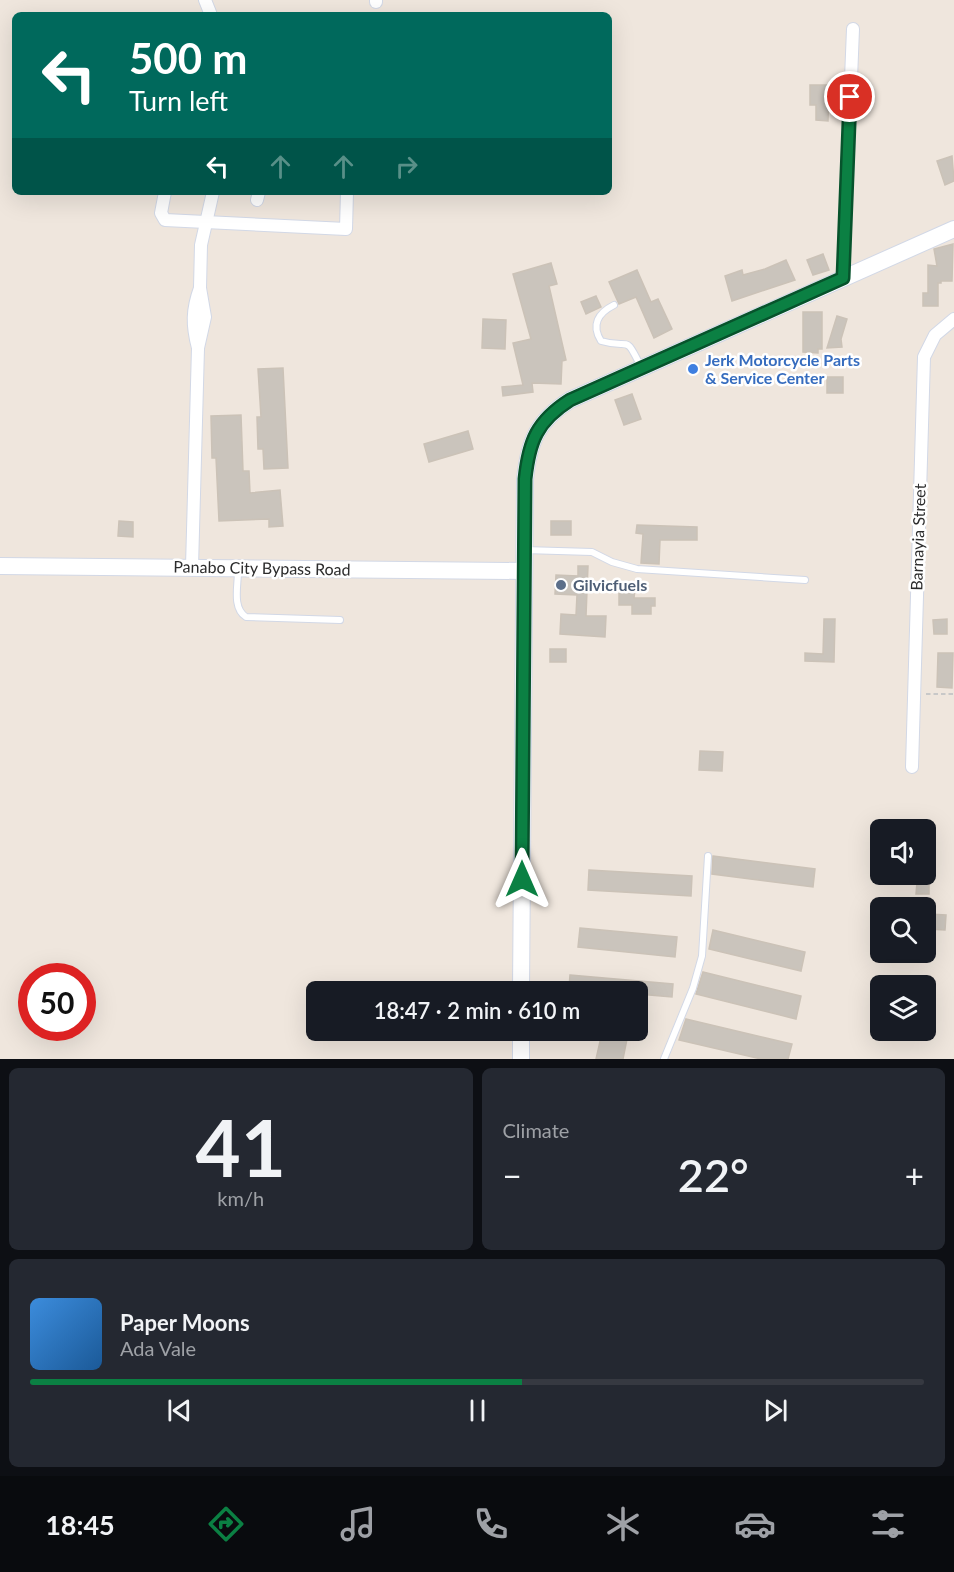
<!DOCTYPE html>
<meta charset="utf-8">
<style>
:root{--surface:#171b24;--page:#242831;--text:#f1f3f6;--muted:#9ea1a6;--line:#363941;--accent:#0b8043}
body{margin:0;font-family:Lato,sans-serif;background:var(--page);color:var(--text);height:100vh;display:flex;flex-direction:column;font-size:22px;white-space:nowrap}
*{box-sizing:border-box;margin:0}
p{font-size:20px;color:var(--muted)}
.icon{flex:none;width:33px;height:33px;fill:none;stroke:currentColor;stroke-width:2;stroke-linecap:round;stroke-linejoin:round}
.map{position:relative;height:1059px;overflow:hidden}
.sheet{display:flex;flex-direction:column;gap:9px;padding:9px;background:#0d0f14;flex:1}
.sheet>*{flex:none}
.guide{position:absolute;left:12px;top:12px;width:600px;height:183px;border-radius:9px;box-shadow:0 6px 24px #0002;background:#00695c;color:#fff;overflow:hidden}
.fabs{position:absolute;left:870px;top:819px;display:grid;gap:12px}
.fabs a{display:grid;place-items:center;width:66px;height:66px;border-radius:9px;background:var(--surface);box-shadow:0 6px 24px #0002;font-size:30px}
.speed{position:absolute;left:18px;top:963px;display:flex;gap:12px;font-size:30px;font-weight:700;text-align:center}
.speed>*{display:grid;place-content:center;width:78px;height:78px;border-radius:50%;background:var(--surface);box-shadow:0 6px 24px #0002;line-height:1}
.speed .limit{border:9px solid #d22;background:#fff;color:#111}
.pin{position:absolute;display:grid;place-items:center;width:51px;height:51px;color:#fff;margin:-26px;border:3px solid #fff;border-radius:50%;box-shadow:0 2px 6px #0007}
.me{position:absolute;width:66px;margin:-33px;rotate:0deg;stroke-linejoin:round;filter:drop-shadow(0 0 4px #0008)}
.turn{display:flex;align-items:center;gap:21px;height:126px;padding:0 18px;font-size:27px}
.turn .icon{width:78px;height:78px;stroke-width:2.5}
.turn b{display:block;font-size:42px;line-height:51px}
.lanes{display:flex;align-items:center;height:57px;padding:0 18px;background:#0003;justify-content:center;gap:30px;direction:ltr}
.lanes .off{opacity:.35}
.big{font-size:45px;font-weight:600;line-height:1.1}
.sheet .card{flex:1;display:flex;flex-direction:column;justify-content:center;gap:9px;min-width:0;padding:0 21px;border-radius:9px;background:var(--page)}
.sheet .dial{align-items:center;gap:0}
.dial b{font-size:78px;line-height:1}
.song{display:flex;align-items:center;gap:18px}
.cover{width:72px;height:72px;border-radius:9px;background:linear-gradient(135deg,hsl(210 70% 55%),hsl(210 70% 35%))}
.played{height:6px;border-radius:3px;background:linear-gradient(90deg,var(--accent) 55%,var(--line) 55%)}
.keys{display:flex;justify-content:space-around;direction:ltr}
.heat{display:flex;justify-content:space-between;align-items:center;font-size:33px;direction:ltr}
.sheet .tiles{flex:1;display:grid;gap:9px;grid-template-columns:1fr 1fr}
.card:last-child{grid-column:span 2}
.trip{position:absolute;left:306px;top:981px;width:342px;height:60px;border-radius:9px;background:var(--surface);box-shadow:0 6px 24px #0002;font-weight:600;line-height:60px;text-align:center}
.tab-bar{display:flex;height:96px;justify-content:space-around;align-items:center;background:#090b0e;color:var(--muted)}
.tab-bar .icon{width:42px;height:42px}
.tab-bar .on{color:var(--accent)}
.tab-bar b{font-size:27px;color:var(--text)}
.map>svg:first-child{display:block}
</style>
<div class="map">
<svg width="954" height="1059" viewBox="0 0 954 1059">
<rect width="100%" height="100%" fill="#efe6dd"/>
<g fill="#cac4bc" stroke="#cbc2b7" stroke-width="1.5">
<path d="M810,85H829L828,121L816,120V105H810Z"/>
<path d="M952,156L954,181L945,185L937,161Z"/>
<path d="M953,244L952,281H941V283H938V306H923V293H928V265L937,266L934,249Z"/>
<path d="M823,254L829,270L813,275L807,260Z"/>
<path d="M786,260L795,280L732,301L725,276L742,270L743,275L765,269Z"/>
<path d="M551,263L557,284L549,286L566,360L562,361L561,384L532,383L533,392L503,396L502,387L523,385L513,343L531,339L513,274Z"/>
<path d="M637,270L651,302L658,299L672,329L654,338L636,297L619,304L609,282Z"/>
<path d="M596,296L601,307L586,314L581,302Z"/>
<path d="M803,312H822V349H818V353L803,352Z"/>
<path d="M837,316L847,319L841,339L842,347L827,348Z"/>
<path d="M483,319L506,320L505,349L482,348Z"/>
<path d="M283,368L288,468L264,469L263,449H258L257,417H261L258,369Z"/>
<rect x="827" y="377" width="16" height="16"/>
<path d="M632,394L641,419L624,425L615,400Z"/>
<path d="M241,415L243,471H249L250,493L280,490L283,526L269,527V519L219,521L216,458H212L211,416Z"/>
<path d="M468,431L473,449L429,462L424,444Z"/>
<path d="M119,521L133,522V537L118,536Z"/>
<rect x="551" y="521" width="20" height="14"/>
<path d="M637,525L697,527V540H660L659,564L641,563L643,534L636,533Z"/>
<path d="M578,566H588L586,616H606L605,637L560,634L561,614L576,615L577,595L555,594L556,575L578,576Z"/>
<path d="M619,589H635L634,598H655V606H651V614H632V605H619Z"/>
<path d="M824,619H835L834,662L805,661V653L823,654Z"/>
<path d="M947,619V634H934L933,620Z"/>
<rect x="550" y="649" width="16" height="13"/>
<path d="M938,653H953L952,688L937,687Z"/>
<path d="M700,751L723,752L722,771L699,770Z"/>
<path d="M713,856L815,869L813,887L712,874Z"/>
<path d="M589,870L692,876L691,896L588,890Z"/>
<path d="M917,882H929V894H916Z"/>
<path d="M928,914L946,915L945,930L927,929Z"/>
<path d="M580,928L677,937L675,957L578,947Z"/>
<path d="M713,930L805,952L801,971L709,949Z"/>
<path d="M703,972L801,996L796,1019L696,994Z"/>
<path d="M570,975L673,984L672,997L638,994V992L569,988Z"/>
<path d="M686,1019L792,1044L788,1059H761L679,1040Z"/>
<path d="M602,1033L627,1039L623,1059H596Z"/>
</g>
<g fill="none" stroke-linecap="round" stroke-linejoin="round">
<defs>
<g id="lane">
<path d="M614,305C598,313 591,325 601,341C631,350 624,332 641,367"/>
<path d="M524,550L592,552L612,562L637,569L805,580"/>
<path d="M238,571C238,586 232,608 246,617L340,620"/>
<path d="M664,1059L693,988L702,956L708,856"/>
</g>
<g id="street">
<path d="M205,0L211,15"/>
<path d="M376,2V0"/>
<path d="M165,192L161,213L165,220L346,229L347,192"/>
<path d="M257,200L259,192"/>
<path d="M843,278L853,29"/>
<path d="M198,348C192,325 192,310 200,288"/>
<path d="M192,567L198,348L205,317L200,288L201,245L213,192"/>
<path d="M912,767L924,357L935,335L954,319"/>
</g>
<g id="secondary">
<path d="M0,566L523,571"/>
<path d="M521,992L525,479C529,441 537,421 570,400L954,229"/>
<path d="M521,1059V1030"/>
</g>
</defs>
<use href="#lane" stroke="#d2d8e6" stroke-width="8"/>
<use href="#street" stroke="#d2d8e6" stroke-width="14"/>
<use href="#secondary" stroke="#d2d8e6" stroke-width="18"/>
<path stroke="#c8c8c8" stroke-width="2" stroke-dasharray="4.5 3" stroke-linecap="butt" d="M926,694H954"/>
<use href="#lane" stroke="#fff" stroke-width="6"/>
<use href="#street" stroke="#fff" stroke-width="12"/>
<use href="#secondary" stroke="#fff" stroke-width="16"/>
</g>
<g fill="none" stroke-linecap="round" stroke-linejoin="round">
<defs>
<path id="route" d="M522,879L525,479C529,441 537,421 570,400L843,278L850,97"/>
</defs>
<use href="#route" stroke="#07532c" stroke-width="15"/>
<use href="#route" stroke="#0b8043" stroke-width="10"/>
</g>
<circle fill="#3f7fe0" stroke="#fff" stroke-width="2" cx="693" cy="369" r="6"/>
<circle fill="#5c6f8a" stroke="#fff" stroke-width="2" cx="561" cy="585" r="6"/>
<g text-anchor="middle" stroke-width="5" stroke-linejoin="round" paint-order="stroke">
<g font-size="16" font-weight="bold" fill="#366cbe" stroke="#fff" text-anchor="start">
<text x="705" y="366">Jerk Motorcycle Parts<tspan x="705" dy="18">&amp; Service Center</tspan></text>
</g>
<g font-size="16" fill="#2c2c2c" stroke="#fff">
<text transform="translate(918 537) rotate(-88)" y="6">Barnayia Street</text>
<text transform="translate(262 568) rotate(1)" y="6">Panabo City Bypass Road</text>
</g>
<g font-size="16" font-weight="bold" fill="#4e5e75" stroke="#fff" text-anchor="start">
<text x="573" y="591">Gilvicfuels</text>
</g>
</g>
</svg>
<div class="fabs">
<a><svg class="icon" aria-label="sound" viewBox="0 0 24 24"><path d="M4 9h4l5-4v14l-5-4H4zM17 9q2 3 0 6"/></svg></a>
<a><svg class="icon" aria-label="search" viewBox="0 0 24 24"><circle cx="10" cy="10" r="6"/><path d="M15 15l6 6"/></svg></a>
<a><svg class="icon" aria-label="layers" viewBox="0 0 24 24"><path d="M12 4l9 5-9 5-9-5zM3 14l9 5 9-5"/></svg></a>
</div>
<div class="speed"><div class="limit">50</div></div>
<div class="pin" style="left:850px;top:97px;background:#d93025"><svg class="icon" aria-label="arrive" viewBox="0 0 24 24"><path d="M6 21V4h12l-3 4 3 4H6"/></svg></div>
<svg class="me" style="left:522px;top:879px" viewBox="-20 -20 40 40"><path d="M0-17L14 15 0 8-14 15z" fill="#0b8043" stroke="#fff" stroke-width="4"/></svg>
<div class="trip">18:47 · 2 min · 610 m</div>
<div class="guide">
<div class="turn"><svg class="icon" aria-label="left" viewBox="0 0 24 24"><path d="M17 20v-9H6M10 6l-5 5 5 5"/></svg><div><b>500 m</b>Turn left</div></div>
<div class="lanes"><svg class="icon" aria-label="left" viewBox="0 0 24 24"><path d="M17 20v-9H6M10 6l-5 5 5 5"/></svg><svg class="icon off" aria-label="ahead" viewBox="0 0 24 24"><path d="M12 20V5M6 11l6-6 6 6"/></svg><svg class="icon off" aria-label="ahead" viewBox="0 0 24 24"><path d="M12 20V5M6 11l6-6 6 6"/></svg><svg class="icon off" aria-label="right" viewBox="0 0 24 24"><path d="M7 20v-9h11M14 6l5 5-5 5"/></svg></div>
</div>
</div>
<section class="sheet">
<div class="tiles">
<div class="card dial"><b>41</b><p>km/h</p></div>
<div class="card"><p>Climate</p>
<div class="heat"><a>−</a><b class="big">22°</b><a>+</a></div>
</div>
<div class="card">
<div class="song"><i class="cover"></i><div><b>Paper Moons</b><p>Ada Vale</p></div></div>
<div class="played"></div>
<div class="keys"><svg class="icon" aria-label="previous" viewBox="0 0 24 24"><path d="M18 5L8 12l10 7zM5 5v14"/></svg><svg class="icon" aria-label="pause" viewBox="0 0 24 24"><path d="M8 5v14M16 5v14"/></svg><svg class="icon" aria-label="next" viewBox="0 0 24 24"><path d="M6 5l10 7-10 7zM19 5v14"/></svg></div>
</div>
</div>
</section>
<nav class="tab-bar">
<b>18:45</b>
<svg class="icon on" aria-label="directions" viewBox="0 0 24 24"><path d="M12 3l9 9-9 9-9-9zM9 14v-3h6M13 9l2 2-2 2"/></svg>
<svg class="icon" aria-label="music" viewBox="0 0 24 24"><path d="M9 18V5l10-2v13"/><circle cx="6" cy="18" r="3"/><circle cx="16" cy="16" r="3"/></svg>
<svg class="icon" aria-label="phone" viewBox="0 0 24 24"><path d="M5 4h4l2 5-3 2q2 4 5 5l2-3 5 2v4C11 20 4 13 5 4z"/></svg>
<svg class="icon" aria-label="climate" viewBox="0 0 24 24"><path d="M12 3v18M4 7l16 10M4 17L20 7"/></svg>
<svg class="icon" aria-label="car" viewBox="0 0 24 24"><path d="M5 17H2v-5l4-1 3-4h7l3 4 3 1v5h-3M9 17h6M6 11h13"/><circle cx="7" cy="17" r="2"/><circle cx="17" cy="17" r="2"/></svg>
<svg class="icon" aria-label="filters" viewBox="0 0 24 24"><path d="M4 7h16M4 17h16"/><circle cx="9" cy="7" r="2"/><circle cx="15" cy="17" r="2"/></svg>
</nav>
